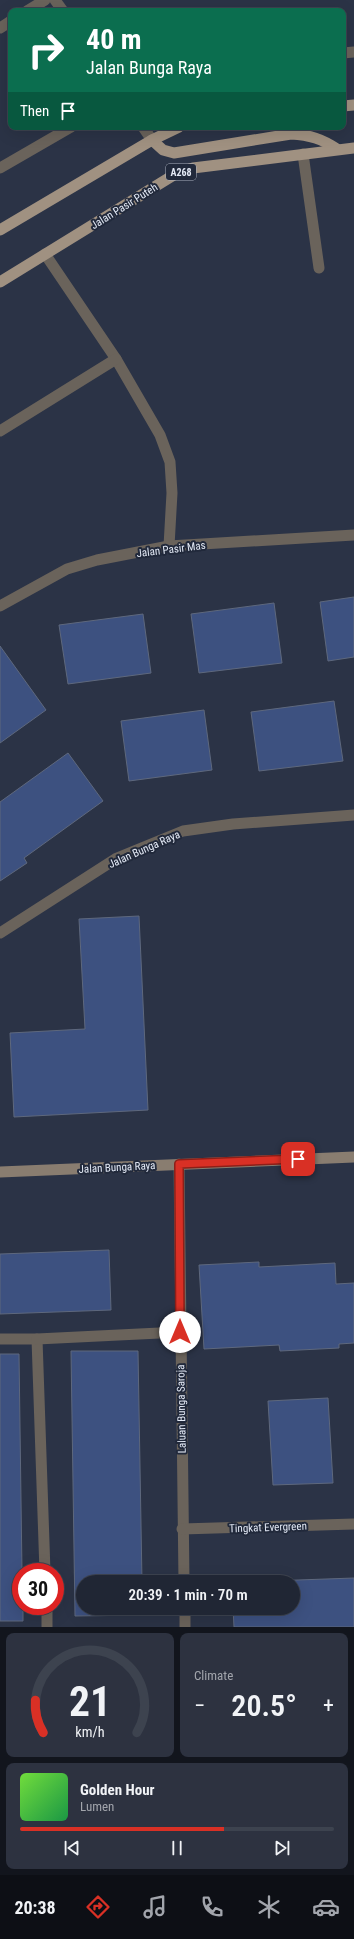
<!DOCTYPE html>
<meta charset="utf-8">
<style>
:root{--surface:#202634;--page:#2d3240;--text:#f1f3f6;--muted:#a2a5ac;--line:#3d434f;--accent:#d93025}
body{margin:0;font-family:"Roboto Condensed",sans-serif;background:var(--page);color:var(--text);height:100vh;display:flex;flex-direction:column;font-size:15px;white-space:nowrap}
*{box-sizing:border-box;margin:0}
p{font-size:13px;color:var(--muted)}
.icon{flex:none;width:22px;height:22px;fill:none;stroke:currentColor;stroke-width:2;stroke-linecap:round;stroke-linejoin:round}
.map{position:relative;height:1627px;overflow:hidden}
.details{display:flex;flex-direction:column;gap:6px;padding:6px;background:#12151d;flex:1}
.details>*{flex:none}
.hud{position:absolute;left:8px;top:8px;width:338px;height:122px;border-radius:8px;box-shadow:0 4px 16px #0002,0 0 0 1px var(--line);background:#0b6e4f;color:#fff;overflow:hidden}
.speed{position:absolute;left:12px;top:1563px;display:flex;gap:8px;font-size:20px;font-weight:700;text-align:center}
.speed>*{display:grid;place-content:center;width:52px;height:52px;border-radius:50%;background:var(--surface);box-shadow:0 4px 16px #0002,0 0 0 1px var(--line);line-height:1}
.speed .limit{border:6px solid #d22;background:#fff;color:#111}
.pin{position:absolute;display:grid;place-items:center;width:34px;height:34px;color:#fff;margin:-17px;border-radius:8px;box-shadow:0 2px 6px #0006}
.me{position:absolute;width:44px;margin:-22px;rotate:0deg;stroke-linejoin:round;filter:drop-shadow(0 0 3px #0008)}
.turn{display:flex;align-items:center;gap:14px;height:84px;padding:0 12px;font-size:18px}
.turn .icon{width:52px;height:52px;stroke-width:2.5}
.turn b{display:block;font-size:28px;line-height:34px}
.then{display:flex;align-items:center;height:38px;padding:0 12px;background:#0003;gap:8px;font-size:15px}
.big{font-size:30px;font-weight:600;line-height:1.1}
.details .tile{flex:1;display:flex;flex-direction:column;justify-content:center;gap:6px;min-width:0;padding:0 14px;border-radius:8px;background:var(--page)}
.details .dial{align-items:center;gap:0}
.dial svg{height:104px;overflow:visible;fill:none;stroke:var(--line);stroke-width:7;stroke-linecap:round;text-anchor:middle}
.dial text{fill:var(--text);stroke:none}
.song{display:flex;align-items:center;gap:12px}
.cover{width:48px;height:48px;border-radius:6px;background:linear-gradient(135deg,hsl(100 70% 55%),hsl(140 70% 35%))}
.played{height:4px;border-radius:2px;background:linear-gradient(90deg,var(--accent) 65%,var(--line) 65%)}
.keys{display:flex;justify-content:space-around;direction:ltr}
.heat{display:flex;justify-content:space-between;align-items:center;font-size:22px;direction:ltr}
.details .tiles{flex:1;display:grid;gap:6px;grid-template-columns:1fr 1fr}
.tile:last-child{grid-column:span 2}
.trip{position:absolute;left:76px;top:1575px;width:224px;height:40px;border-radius:20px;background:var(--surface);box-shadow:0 4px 16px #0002,0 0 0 1px var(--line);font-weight:600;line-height:40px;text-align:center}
.tab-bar{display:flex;height:64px;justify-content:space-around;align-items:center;background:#0d0f15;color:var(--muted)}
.tab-bar .icon{width:28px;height:28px}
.tab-bar .current{color:var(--accent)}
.tab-bar b{font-size:18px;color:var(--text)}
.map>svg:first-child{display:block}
</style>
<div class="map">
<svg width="354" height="1627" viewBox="0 0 354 1627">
<rect width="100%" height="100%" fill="#2b3346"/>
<g fill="#3d5180" stroke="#5e687d">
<path d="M354,597V657L328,661L320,602Z"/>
<path d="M274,603L282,663L199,673L191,614Z"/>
<path d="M143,614L151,673L68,684L59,625Z"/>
<path d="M0,646L46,710L0,743Z"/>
<path d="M334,701L343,761L259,771L251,712Z"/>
<path d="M204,710L212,770L129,781L121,721Z"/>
<path d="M68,753L103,801L24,858L27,863L0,881V802Z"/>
<path d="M139,916L148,1110L14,1117L10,1033L85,1029L79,919Z"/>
<path d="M109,1250L111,1310L0,1314V1254Z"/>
<path d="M259,1262V1267L335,1263L336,1284L354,1283V1343L339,1344V1348L280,1351L279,1345L204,1349L199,1265Z"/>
<path d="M71,1351H138L142,1582H83V1608H143V1615L75,1616Z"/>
<path d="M0,1354H19L22,1572L21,1606H23V1621H0Z"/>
<path d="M328,1398L333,1483L273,1485L268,1401Z"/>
<path d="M354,1578V1627H234L233,1608H293V1582H242Z"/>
</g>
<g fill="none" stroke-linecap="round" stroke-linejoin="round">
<g stroke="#6a635b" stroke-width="11">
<path d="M27,11L45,0"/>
<path d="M0,28L11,21"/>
<path d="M303,154L319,268"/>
<path d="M45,254L116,359L160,435L170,462L172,493L169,546"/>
<path d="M0,431L116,359"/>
<path d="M0,1339H37L45,1572"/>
<path d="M37,1339L180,1332"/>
<path d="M47,1606V1627"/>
</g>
<g stroke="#6a635b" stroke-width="11">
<path d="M55,0L63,11"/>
<path d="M343,53L354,52"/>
<path d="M143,127L152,140"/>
<path d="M0,168L71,127"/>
<path d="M0,606L67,569L97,560L169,546L354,535"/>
<path d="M0,933L117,858L183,831L233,824L354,815"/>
<path d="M179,1164L184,1582"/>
<path d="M182,1529L354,1524"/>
<path d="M185,1608V1627"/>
</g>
<path stroke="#897d70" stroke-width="11" d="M0,1172L354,1157"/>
<g stroke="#a09181" stroke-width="11">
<path d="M343,106L354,105"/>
<path d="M152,140L163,150L174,153L291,134C310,135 322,139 337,149"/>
<path d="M0,230L152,140L179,127"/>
<path d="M0,282L177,173L193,168L354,148"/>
</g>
</g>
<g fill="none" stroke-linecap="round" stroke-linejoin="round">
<defs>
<path id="route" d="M180,1332L179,1164L298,1159"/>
</defs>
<use href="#route" stroke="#8d1f18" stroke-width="10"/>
<use href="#route" stroke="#d93025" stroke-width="7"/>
</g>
<g text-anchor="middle" stroke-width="4" stroke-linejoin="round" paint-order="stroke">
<rect fill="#21293b" stroke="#aab0be" stroke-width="1" x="166" y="164" width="30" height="16" rx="3"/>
<g font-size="10" font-weight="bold" fill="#e4eaf6">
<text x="181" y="176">A268</text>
</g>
<g font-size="11" fill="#e4eaf6" stroke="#21293b">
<text transform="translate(124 206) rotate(-32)" y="4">Jalan Pasir Puteh</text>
<text transform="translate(171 549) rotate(-7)" y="4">Jalan Pasir Mas</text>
<text transform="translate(144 849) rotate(-24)" y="4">Jalan Bunga Raya</text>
<text transform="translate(117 1167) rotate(-3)" y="4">Jalan Bunga Raya</text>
<text transform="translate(181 1409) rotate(-91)" y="4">Laluan Bunga Saroja</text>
<text transform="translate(268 1527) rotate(-2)" y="4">Tingkat Evergreen</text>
</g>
</g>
</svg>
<div class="speed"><div class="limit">30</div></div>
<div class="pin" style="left:298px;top:1159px;background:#d93025"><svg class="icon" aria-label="arrive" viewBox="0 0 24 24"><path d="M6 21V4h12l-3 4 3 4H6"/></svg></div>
<svg class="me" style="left:180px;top:1332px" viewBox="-20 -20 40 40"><circle r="19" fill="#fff"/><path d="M0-13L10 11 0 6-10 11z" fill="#d93025"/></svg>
<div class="trip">20:39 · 1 min · 70 m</div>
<div class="hud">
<div class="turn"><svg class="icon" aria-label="right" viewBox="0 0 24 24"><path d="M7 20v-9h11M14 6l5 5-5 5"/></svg><div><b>40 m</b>Jalan Bunga Raya</div></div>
<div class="then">Then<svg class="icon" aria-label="arrive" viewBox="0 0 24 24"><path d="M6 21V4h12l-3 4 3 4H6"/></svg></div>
</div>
</div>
<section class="details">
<div class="tiles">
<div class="tile dial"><svg viewBox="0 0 100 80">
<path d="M14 69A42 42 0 1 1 86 69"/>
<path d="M14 69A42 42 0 0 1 8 44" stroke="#d93025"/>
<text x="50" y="56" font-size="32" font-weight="700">21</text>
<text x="50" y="72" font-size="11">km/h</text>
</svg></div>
<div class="tile"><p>Climate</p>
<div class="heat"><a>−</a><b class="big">20.5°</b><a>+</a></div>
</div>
<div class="tile">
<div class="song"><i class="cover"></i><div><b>Golden Hour</b><p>Lumen</p></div></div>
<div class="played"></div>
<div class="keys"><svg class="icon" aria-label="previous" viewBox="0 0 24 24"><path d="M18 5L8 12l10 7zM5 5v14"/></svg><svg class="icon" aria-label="pause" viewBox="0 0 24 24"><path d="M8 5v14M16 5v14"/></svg><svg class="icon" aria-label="next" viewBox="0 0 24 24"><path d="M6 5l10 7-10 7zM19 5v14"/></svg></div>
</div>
</div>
</section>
<nav class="tab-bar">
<b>20:38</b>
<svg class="icon current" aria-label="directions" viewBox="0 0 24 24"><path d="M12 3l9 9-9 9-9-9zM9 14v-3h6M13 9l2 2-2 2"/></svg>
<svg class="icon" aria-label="music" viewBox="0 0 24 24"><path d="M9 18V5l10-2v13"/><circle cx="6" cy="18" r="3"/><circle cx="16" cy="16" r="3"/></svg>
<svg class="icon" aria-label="phone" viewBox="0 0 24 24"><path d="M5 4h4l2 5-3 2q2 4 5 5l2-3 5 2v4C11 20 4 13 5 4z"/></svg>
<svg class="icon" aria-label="climate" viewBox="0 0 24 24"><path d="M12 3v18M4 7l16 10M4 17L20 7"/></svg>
<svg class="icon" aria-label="car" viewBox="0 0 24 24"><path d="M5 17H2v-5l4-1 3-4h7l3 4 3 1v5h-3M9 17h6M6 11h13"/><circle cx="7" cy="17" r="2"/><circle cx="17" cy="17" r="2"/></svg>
</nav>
